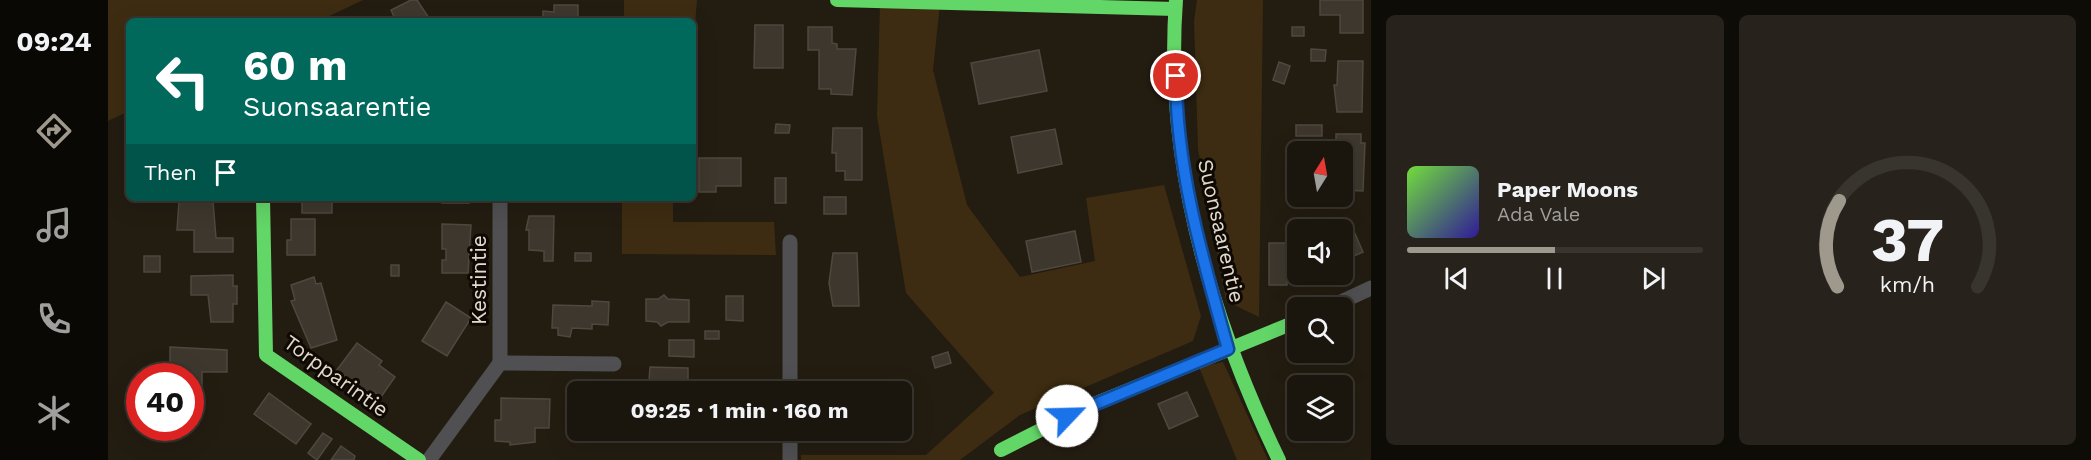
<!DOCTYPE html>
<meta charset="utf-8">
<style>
:root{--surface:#1a150d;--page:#27221b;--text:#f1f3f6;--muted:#9f9f9d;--line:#38342e;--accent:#9f988c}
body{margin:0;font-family:"Work Sans",sans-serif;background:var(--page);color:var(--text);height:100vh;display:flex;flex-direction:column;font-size:22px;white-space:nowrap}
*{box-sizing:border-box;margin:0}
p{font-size:20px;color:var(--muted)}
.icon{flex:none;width:33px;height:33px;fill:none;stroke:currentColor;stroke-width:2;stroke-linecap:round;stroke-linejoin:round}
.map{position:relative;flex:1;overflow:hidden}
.drawer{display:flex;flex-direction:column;gap:15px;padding:15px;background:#0e0c07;width:720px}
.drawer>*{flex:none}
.guide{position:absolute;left:18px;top:18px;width:570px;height:183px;border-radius:9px;box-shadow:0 6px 24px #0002,0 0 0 2px var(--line);background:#00695c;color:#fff;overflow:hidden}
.needle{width:39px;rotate:11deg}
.tools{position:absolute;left:1179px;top:141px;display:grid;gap:12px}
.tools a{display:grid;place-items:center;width:66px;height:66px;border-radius:9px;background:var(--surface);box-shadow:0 6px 24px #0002,0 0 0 2px var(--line);font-size:30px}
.speed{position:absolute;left:18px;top:363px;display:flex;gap:12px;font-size:30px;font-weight:700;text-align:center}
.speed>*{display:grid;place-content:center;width:78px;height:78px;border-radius:50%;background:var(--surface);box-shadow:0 6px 24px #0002,0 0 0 2px var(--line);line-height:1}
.speed .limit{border:9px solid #d22;background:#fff;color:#111}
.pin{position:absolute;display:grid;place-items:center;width:51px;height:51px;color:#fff;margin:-26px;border:3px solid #fff;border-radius:50%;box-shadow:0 2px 6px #0007}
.me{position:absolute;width:66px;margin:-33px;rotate:66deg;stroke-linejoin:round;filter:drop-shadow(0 0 4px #0008)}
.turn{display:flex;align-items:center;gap:21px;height:126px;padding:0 18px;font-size:27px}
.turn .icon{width:78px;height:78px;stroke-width:2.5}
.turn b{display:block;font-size:42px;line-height:51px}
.then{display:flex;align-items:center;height:57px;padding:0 18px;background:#0003;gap:12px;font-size:22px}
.drawer .card{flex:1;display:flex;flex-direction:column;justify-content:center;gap:9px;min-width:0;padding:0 21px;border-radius:9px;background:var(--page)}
.drawer .dial{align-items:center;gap:0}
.dial svg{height:156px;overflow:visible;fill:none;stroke:var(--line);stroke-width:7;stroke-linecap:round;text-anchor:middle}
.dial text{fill:var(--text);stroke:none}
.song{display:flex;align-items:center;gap:18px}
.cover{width:72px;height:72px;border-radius:9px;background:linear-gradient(135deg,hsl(100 70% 55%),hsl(250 70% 35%))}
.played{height:6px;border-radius:3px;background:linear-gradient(90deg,var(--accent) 50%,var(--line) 50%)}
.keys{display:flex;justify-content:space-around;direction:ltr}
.drawer .tiles{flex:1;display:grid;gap:15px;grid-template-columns:repeat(2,1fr)}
.trip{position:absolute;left:459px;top:381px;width:345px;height:60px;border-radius:9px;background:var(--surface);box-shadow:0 6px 24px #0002,0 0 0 2px var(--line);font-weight:700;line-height:60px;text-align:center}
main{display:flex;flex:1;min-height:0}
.tabs{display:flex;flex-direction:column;width:108px;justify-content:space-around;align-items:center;background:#0a0805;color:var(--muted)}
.tabs .icon{width:42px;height:42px}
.tabs .current{color:var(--accent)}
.tabs b{font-size:27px;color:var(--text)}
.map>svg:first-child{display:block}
</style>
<main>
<nav class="tabs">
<b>09:24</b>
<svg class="icon current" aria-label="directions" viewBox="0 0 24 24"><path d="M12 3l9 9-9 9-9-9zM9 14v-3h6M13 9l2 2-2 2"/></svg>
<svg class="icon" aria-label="music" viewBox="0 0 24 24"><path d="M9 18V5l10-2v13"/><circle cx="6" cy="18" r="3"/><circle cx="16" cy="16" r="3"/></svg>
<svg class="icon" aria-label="phone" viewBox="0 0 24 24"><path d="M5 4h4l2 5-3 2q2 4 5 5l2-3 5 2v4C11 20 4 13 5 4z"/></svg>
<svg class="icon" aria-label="climate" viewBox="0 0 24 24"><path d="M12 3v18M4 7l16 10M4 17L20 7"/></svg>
</nav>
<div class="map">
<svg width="1263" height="460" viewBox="0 0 1263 460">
<rect width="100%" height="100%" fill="#231c11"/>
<g fill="#3d2c11">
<path d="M0,0H255L211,21H21V111L0,121Z"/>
<path d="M516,0H589L585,49V21H516Z"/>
<path d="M1089,0H1155L1151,317L1118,301L1090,149L1086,21Z"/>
<path d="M772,2L832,4L825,70L859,205L912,277L987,261L978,198L1056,185L1093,316L1085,341L912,415L852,460H693V455H818L886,393L798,293L769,116Z"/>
<path d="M514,198H565V222H666L668,255L514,254Z"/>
<path d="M1115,362L1160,460H1129L1091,367Z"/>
</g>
<g fill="#3d372d" stroke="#4e483f" stroke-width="1.5">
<path d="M303,0H309L323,21H288L283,10Z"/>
<path d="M1212,0H1255V33H1232V15H1212Z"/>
<path d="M446,5H470V18L472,21H435V11L446,12Z"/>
<path d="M647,25H675V68H646Z"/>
<path d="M700,27H724V43L729,44V49H748L744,95L723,94V89H711V50H700Z"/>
<rect x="1184" y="27" width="12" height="9"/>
<path d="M1203,49L1218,50L1217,61H1203Z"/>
<path d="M931,50L939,91L871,104L863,63Z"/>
<path d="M1230,61H1255L1254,112H1229L1226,85H1229Z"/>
<path d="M1171,62L1182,66L1176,84L1165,80Z"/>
<path d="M668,124L682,125L681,133H667Z"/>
<rect x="1188" y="125" width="26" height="11"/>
<path d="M725,128H754V180H737V171H728V153H724Z"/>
<path d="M947,129L954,164L910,173L903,137Z"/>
<path d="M1228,134H1253V143H1257L1255,191L1234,190V152H1228Z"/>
<path d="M591,158H633V186H608V192H591Z"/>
<rect x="667" y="178" width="11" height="25"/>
<rect x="716" y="197" width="22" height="17"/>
<rect x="334" y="198" width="27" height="5"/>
<rect x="194" y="199" width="30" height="14"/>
<path d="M71,201H105L108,238H125V252H86V230H69Z"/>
<path d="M421,216H446L445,261H436V251L421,250V230H418Z"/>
<path d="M183,219H207V255H179V240H183Z"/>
<path d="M334,224L363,225L360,273H334V260H338V249H334Z"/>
<path d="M1245,229L1255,252L1234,261V234Z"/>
<path d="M967,231L973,262L924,272L918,241Z"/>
<rect x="1161" y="243" width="18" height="42"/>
<rect x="467" y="253" width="16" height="8"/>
<path d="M725,253H749L751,306H725L721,283Z"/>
<rect x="36" y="256" width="16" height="16"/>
<rect x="283" y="265" width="8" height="11"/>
<path d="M125,275V286H129V304H125V322H103L100,295H83V276Z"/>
<path d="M206,277L208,284L213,283L229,340L203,348L183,301L187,300L183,285Z"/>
<path d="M556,295L560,299L581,300V322H560L553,326L549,322L538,321V299H550Z"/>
<path d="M618,296H635V321L618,320Z"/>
<path d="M484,301L501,302L500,325L484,324V329L464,328L462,337L450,335V328H444L445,305L484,306Z"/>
<path d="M338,302L363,318L339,356L314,341Z"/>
<rect x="597" y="331" width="14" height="8"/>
<path d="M561,340H586V357L561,356Z"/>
<path d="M249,343L274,361L271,365L287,377L273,397L265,391L262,395L228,371Z"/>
<path d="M62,347L119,350V372H94V397H82V376H62Z"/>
<path d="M840,352L843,363L827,368L824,357Z"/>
<path d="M542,367L580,368V392H551V381H541Z"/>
<path d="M772,380H795V387H789V392H772Z"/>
<path d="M1079,392L1090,416L1061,429L1050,404Z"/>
<path d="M161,393L203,424L188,444L146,414Z"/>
<rect x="465" y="395" width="5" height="26"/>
<path d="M393,398L442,399L441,428H427V442L402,445V442L387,441V420H393Z"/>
<path d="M215,433L224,439L209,460L200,453Z"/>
<path d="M233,446L247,456L246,460H223Z"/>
</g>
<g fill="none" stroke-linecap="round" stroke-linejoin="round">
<g stroke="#505052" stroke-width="15">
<path d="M682,242V392"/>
<path d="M1220,308L1263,288"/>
<path d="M392,363V198"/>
<path d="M682,430V460"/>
<path d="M321,460L392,363L506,364"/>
</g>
<g stroke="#63d668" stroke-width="14">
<path d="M729,0L1067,9"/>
<path d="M1068,0C1056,160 1102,317 1171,460"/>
<path d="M155,198L158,355L311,460"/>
<path d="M893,450L974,409L1190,321"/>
</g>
</g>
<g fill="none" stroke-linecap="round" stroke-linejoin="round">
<defs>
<path id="route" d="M959,416L1120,349C1095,260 1068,170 1068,76"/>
</defs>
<use href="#route" stroke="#114b97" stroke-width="15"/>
<use href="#route" stroke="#1a73e8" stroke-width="10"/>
</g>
<g text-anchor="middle" stroke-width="6" stroke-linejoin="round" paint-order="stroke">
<g font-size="21" fill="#e2dace" stroke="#0e0903">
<text transform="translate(1113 231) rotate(77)" y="7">Suonsaarentie</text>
<text transform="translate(371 280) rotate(-90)" y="7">Kestintie</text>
<text transform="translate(228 376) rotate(36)" y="7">Torpparintie</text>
</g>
</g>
</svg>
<div class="tools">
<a><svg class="needle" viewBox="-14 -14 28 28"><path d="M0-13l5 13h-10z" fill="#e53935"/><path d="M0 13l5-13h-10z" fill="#9f9f9d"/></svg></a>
<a><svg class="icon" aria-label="sound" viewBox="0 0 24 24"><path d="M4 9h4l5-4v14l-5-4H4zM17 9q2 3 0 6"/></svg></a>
<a><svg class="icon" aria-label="search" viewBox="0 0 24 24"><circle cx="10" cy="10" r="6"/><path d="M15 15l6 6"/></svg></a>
<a><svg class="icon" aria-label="layers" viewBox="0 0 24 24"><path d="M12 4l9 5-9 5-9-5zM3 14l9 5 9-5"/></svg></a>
</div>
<div class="speed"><div class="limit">40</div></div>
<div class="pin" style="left:1068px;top:76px;background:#d93025"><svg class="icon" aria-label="arrive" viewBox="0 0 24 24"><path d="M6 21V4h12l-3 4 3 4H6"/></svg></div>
<svg class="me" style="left:959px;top:416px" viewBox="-20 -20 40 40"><circle r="19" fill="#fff"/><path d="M0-13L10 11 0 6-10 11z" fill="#1a73e8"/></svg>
<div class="trip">09:25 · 1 min · 160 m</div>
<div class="guide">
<div class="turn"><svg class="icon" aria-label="left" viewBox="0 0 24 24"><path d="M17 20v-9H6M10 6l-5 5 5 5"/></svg><div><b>60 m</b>Suonsaarentie</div></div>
<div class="then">Then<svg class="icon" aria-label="arrive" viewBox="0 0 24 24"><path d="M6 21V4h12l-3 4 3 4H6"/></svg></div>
</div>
</div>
<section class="drawer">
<div class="tiles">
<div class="card">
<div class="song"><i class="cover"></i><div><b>Paper Moons</b><p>Ada Vale</p></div></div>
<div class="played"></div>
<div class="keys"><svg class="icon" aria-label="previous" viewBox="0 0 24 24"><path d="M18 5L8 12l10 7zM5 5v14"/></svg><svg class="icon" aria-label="pause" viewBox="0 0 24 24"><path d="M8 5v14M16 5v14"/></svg><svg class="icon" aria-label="next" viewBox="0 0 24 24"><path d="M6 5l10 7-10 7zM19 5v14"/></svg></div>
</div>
<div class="card dial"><svg viewBox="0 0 100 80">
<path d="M14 69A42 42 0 1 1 86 69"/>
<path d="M14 69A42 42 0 0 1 15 25" stroke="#9f988c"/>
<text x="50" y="56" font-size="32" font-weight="700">37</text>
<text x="50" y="72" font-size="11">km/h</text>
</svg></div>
</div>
</section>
</main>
